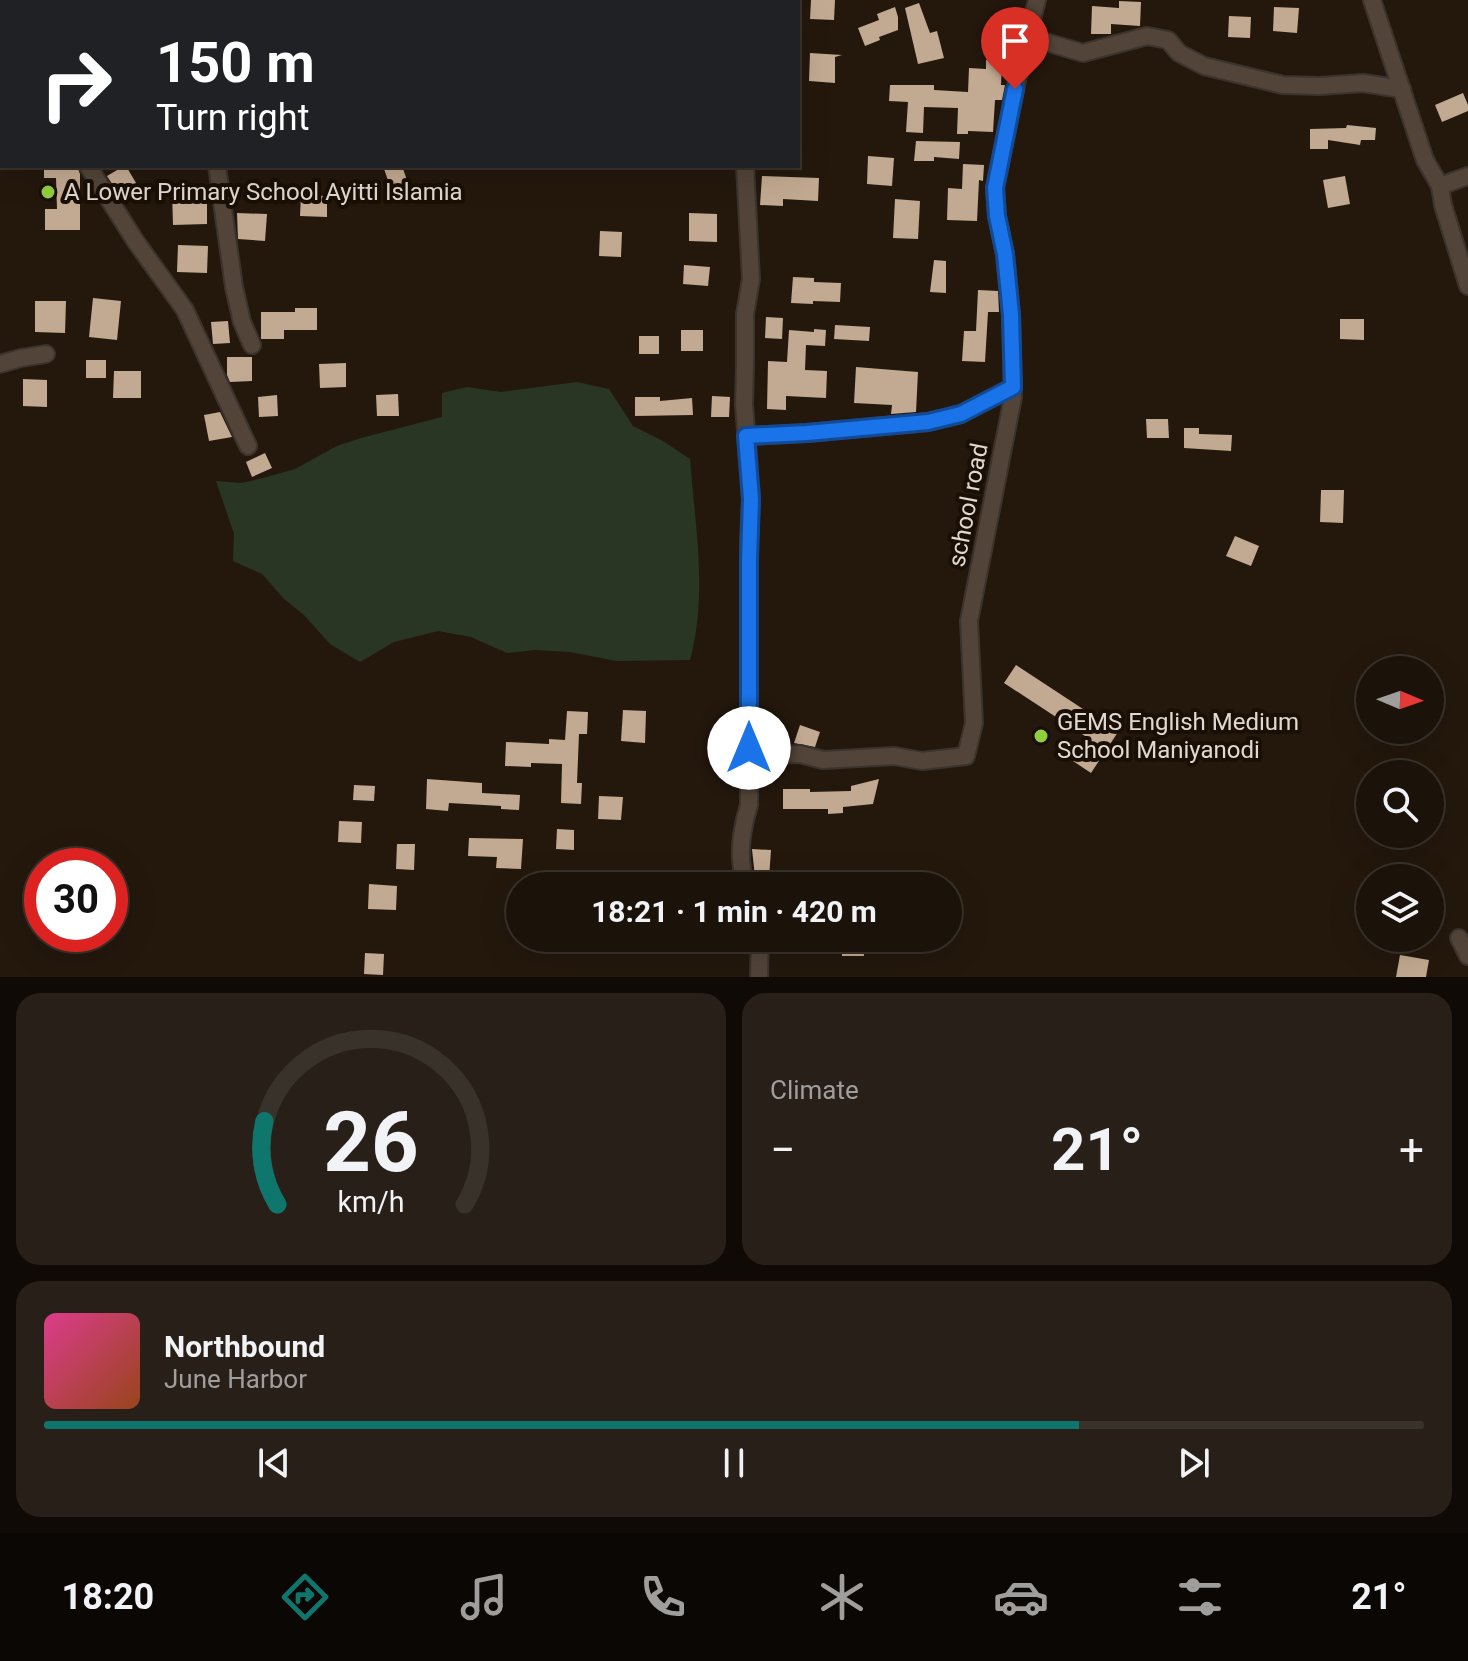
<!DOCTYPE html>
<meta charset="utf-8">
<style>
:root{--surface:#1b120a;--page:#282018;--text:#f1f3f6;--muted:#a09e9c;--line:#39322b;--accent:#0f766e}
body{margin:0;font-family:Roboto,sans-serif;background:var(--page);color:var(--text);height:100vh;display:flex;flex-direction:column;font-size:30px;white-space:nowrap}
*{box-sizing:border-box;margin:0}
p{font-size:26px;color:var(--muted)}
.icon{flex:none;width:44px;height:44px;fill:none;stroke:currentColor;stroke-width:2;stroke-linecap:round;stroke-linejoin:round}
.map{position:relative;height:977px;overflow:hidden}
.sheet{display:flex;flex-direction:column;gap:16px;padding:16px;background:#0f0a06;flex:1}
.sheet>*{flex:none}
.banner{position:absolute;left:0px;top:0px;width:800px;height:168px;box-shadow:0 8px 32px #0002,0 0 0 2px var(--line);background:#202124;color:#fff;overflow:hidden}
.needle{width:52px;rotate:92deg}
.controls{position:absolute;left:1356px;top:656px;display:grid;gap:16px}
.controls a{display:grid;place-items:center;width:88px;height:88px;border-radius:50%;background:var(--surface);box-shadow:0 8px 32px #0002,0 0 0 2px var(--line);font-size:40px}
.speed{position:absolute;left:24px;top:848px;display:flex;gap:16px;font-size:40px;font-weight:700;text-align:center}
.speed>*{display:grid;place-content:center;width:104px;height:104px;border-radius:50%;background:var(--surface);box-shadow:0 8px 32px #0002,0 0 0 2px var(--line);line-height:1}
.speed .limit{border:12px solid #d22;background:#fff;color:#111}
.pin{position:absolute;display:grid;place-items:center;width:68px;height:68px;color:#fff;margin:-82px -34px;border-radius:50% 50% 50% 0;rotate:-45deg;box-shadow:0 0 8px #0007}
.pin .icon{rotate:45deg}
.me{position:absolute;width:88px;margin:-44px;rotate:0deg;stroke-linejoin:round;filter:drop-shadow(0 0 6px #0008)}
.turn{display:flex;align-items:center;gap:28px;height:168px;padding:0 24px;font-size:36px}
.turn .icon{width:104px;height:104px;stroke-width:2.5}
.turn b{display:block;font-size:56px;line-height:68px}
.big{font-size:60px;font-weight:700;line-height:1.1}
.sheet .card{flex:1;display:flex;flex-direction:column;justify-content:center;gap:12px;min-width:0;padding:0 28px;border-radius:24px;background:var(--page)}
.sheet .dial{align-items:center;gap:0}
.dial svg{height:208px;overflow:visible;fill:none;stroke:var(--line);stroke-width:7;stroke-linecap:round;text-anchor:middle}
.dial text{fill:var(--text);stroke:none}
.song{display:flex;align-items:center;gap:24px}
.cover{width:96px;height:96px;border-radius:12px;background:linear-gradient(135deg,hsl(330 70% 55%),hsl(20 70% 35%))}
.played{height:8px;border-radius:4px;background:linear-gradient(90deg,var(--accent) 75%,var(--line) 75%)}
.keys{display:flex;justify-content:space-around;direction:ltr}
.heat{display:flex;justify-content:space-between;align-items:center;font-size:44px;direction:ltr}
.sheet .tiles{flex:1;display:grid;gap:16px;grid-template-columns:1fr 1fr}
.card:last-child{grid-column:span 2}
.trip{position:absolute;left:506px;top:872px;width:456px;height:80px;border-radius:40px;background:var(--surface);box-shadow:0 8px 32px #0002,0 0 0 2px var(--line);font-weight:700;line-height:80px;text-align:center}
.menu{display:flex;height:128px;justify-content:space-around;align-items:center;background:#0b0704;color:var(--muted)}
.menu .icon{width:56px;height:56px}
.menu .on{color:var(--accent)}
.menu b{font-size:36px;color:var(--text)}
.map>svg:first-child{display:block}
</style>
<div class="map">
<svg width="1468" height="977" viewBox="0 0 1468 977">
<rect width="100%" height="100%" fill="#24180d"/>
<path fill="#293623" d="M577,382L609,389L633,426L663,441L690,459C695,526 708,594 690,660L616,661L570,652L535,650L507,653L471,637L438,631L394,642L360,662L330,644L304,615L284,599L262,574L233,561L234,534L216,481L242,483L267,477L295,469L337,446L361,438L442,417V393L467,387L501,392Z"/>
<g fill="#c2a991">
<path d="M811,0H835L834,20L810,19Z"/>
<path d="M1119,1L1141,2L1140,26L1111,24V34H1091L1092,6L1119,8Z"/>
<path d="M919,3L930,33L937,31L944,58L918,64L905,8Z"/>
<path d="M895,7L898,17V30L879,37L880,40L865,46L858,28L879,20L877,14Z"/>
<path d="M1274,7L1299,8L1297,33L1273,31Z"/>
<path d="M1229,16L1251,17L1250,38L1228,37Z"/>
<path d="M810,53L842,55L835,57V83L809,81Z"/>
<path d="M986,60H1002L1001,85H1005L1002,100H995L993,132L968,131V134H957L958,108L924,107L923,133L906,132L908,102L889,101L890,85H934V90L968,92L969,68L986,69Z"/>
<path d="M1463,93L1468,105V111L1442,122L1435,105Z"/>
<path d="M1347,125L1376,128L1375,140H1361L1360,145L1328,140V149H1310V129L1346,128Z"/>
<path d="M916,141L960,142L959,159L934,157V161H914Z"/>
<path d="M868,156L894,158L892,186L867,184Z"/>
<path d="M963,164L984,165L983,181L979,180L977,221L947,220L948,188L962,189Z"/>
<path d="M44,166H77L80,174V230H45V209H57L56,178H44Z"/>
<path d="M124,166H126L142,193L125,204L107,176Z"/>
<path d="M383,166H402L408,183L391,189Z"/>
<path d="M762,176L819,178L818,201L783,199V206L760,205Z"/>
<path d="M1345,176L1350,204L1328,208L1323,180Z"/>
<path d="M207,190V224L173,225L172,191Z"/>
<path d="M301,195L327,196V217L300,216Z"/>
<path d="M895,199L920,201L918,239L893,238Z"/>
<path d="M237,213L267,214L265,241L238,239Z"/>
<path d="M689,213L717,214V242L689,241Z"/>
<path d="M600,231L622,232L621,257L599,256Z"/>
<path d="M178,245L208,246L207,273L177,272Z"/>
<path d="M934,260L946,261V293L930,292Z"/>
<path d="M684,265L710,267L708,286L683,284Z"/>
<path d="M793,277L814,278V282L841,283L840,302L813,301V304L791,303Z"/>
<path d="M978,290L998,291L999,312H988L985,362L962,361L964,331H976Z"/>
<path d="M93,298L121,301L117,340L89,337Z"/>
<path d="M35,301H66L65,333L35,332Z"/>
<path d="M295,308H317V330H284V339H261V312H295Z"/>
<path d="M766,317L783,318L782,339L765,338Z"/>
<path d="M1340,319H1364V340L1340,339Z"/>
<path d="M228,321L230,343L213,344L211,322Z"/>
<path d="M835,325L870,327L869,341L834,339Z"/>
<path d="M814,329L826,330L825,346L806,345L805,370L827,371L826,398L786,396V410L767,409L768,361L787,362L789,330L814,332Z"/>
<rect x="681" y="330" width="22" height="21"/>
<rect x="639" y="336" width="20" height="18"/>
<path d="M227,357H252V381L230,382L227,375Z"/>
<rect x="86" y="360" width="20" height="18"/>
<path d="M346,363V387L320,388L319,364Z"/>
<path d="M856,367L918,372L916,412L891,414L892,405L854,403Z"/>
<path d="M114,371H141V398H113Z"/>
<path d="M23,379L47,380V407L23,406Z"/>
<path d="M398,394L399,416H377L376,395Z"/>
<path d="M277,395L278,416L259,417L258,397Z"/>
<path d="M712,396L730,397L729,417H711Z"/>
<path d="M635,397H660V401L692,398L693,415L635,416Z"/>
<path d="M220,412L232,437L209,441L204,415Z"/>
<path d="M1146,419H1168L1169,438H1147Z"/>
<path d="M1184,428H1199V434L1232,435L1231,451L1184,448Z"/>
<path d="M265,453L272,468L252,477L246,462Z"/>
<path d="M1321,490H1344L1343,523L1320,522Z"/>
<path d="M1235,536L1259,546L1251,566L1226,556Z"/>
<path d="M1016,665L1118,732L1091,773L1073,761L1088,738L1004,683Z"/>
<path d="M623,710L646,711L645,743L621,741Z"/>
<path d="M567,711L588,712L587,734H579L577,783H582L581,804L561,803L562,764L531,763V767L505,766L506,742L549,744V739L565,740Z"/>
<path d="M800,725L820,732L815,747L794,743Z"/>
<path d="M427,779L482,783V793L520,795L519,810L501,809V806L449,803L448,811L426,809Z"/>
<path d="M879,779L873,804L843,807V813L828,814V809H783V789H810V792L851,791V786Z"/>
<path d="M354,785L375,786L374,801L353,800Z"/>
<path d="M599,796L623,797L621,820L598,819Z"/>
<path d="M339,821L362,822L361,843L338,842Z"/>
<path d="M557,829L574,830V850L556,849Z"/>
<path d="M469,838L523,839L521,869L496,868L497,857L468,856Z"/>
<path d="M397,844H415L414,870L396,869Z"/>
<path d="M752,849L771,850L769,878L755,877Z"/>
<path d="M369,884L397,886L396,910L368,909Z"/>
<path d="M842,941H863L864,956H842Z"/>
<path d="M365,953L384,954L383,975L364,974Z"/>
<path d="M1400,955L1429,960L1426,977H1396Z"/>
</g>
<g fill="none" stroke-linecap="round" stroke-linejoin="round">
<defs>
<g id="street">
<path d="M135,0V2"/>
<path d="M254,0L255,2"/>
<path d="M504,0L505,2"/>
<path d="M727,0V2"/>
<path d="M1372,0L1425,160L1440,186L1468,176"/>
<path d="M1029,37L1083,53L1147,36L1168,40L1179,53L1204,66L1283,85L1320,86L1363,83L1402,89"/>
<path d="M88,166L136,242L185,310L248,446"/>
<path d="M217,166L234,287L242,322L252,345"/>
<path d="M745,166L751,279L745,314V365L744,404L751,499L749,541V805C741,831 736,860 747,886"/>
<path d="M1440,186L1443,205L1468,286"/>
<path d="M0,364L21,358L46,354"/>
<path d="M746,436L807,433L928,422L961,414L1013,387"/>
<path d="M749,748L770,755L800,754L823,760L894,756L922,761L966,756L974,723L969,621L1013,397L1011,315L1005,254L997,216L995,188L1021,61L1037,0"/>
<path d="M1459,938L1468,956"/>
<path d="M759,977L760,938"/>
</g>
<g id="secondary">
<path d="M195,2L199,0"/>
<path d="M0,137L2,135"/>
</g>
</defs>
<use href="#street" stroke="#3b332e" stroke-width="20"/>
<use href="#secondary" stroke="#3b332e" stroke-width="28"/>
<use href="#street" stroke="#524438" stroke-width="16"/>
<use href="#secondary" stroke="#524438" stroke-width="24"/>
</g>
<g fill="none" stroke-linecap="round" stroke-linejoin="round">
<defs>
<path id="route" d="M749,748V560L751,499L746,436L807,433L928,422L961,414L1013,387L1011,315L1005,254L997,216L995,188L1015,89"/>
</defs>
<use href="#route" stroke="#114b97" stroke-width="20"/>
<use href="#route" stroke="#1a73e8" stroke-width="14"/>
</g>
<g fill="#92cd3e" stroke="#1a0f05" stroke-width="3">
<circle cx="48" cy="192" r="8"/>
<circle cx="1041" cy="736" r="8"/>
</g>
<g text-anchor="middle" stroke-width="8" stroke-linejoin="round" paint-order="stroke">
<g font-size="24" fill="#e0d8d1" stroke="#1a0f05" text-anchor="start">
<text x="64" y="200">A Lower Primary School Ayitti Islamia</text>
<text x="1057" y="730">GEMS English Medium<tspan x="1057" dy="28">School Maniyanodi</tspan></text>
</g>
<g font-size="24" fill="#e0d8d1" stroke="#1a0f05">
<text transform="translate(968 505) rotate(-79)" y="8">school road</text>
</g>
</g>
</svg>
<div class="controls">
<a><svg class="needle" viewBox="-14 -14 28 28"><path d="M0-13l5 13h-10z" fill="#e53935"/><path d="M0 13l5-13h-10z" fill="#a09e9c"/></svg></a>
<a><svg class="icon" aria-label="search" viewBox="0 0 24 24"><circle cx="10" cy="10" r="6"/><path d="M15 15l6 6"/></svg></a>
<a><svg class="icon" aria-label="layers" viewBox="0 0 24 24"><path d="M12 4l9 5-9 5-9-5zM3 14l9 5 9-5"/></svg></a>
</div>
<div class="speed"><div class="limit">30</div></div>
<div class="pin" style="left:1015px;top:89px;background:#d93025"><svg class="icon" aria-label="arrive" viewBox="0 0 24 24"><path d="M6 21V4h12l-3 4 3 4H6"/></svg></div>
<svg class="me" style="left:749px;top:748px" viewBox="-20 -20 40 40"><circle r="19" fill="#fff"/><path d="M0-13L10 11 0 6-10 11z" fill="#1a73e8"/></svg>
<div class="trip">18:21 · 1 min · 420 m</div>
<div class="banner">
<div class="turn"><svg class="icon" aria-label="right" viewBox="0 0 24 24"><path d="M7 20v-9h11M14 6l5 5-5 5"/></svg><div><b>150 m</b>Turn right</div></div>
</div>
</div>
<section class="sheet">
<div class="tiles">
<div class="card dial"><svg viewBox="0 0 100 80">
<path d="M14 69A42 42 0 1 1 86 69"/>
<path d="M14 69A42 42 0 0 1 9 37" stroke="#0f766e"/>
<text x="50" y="56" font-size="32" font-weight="700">26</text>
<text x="50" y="72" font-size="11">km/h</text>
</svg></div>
<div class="card"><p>Climate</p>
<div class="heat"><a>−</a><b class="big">21°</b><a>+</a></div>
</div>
<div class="card">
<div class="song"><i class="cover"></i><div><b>Northbound</b><p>June Harbor</p></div></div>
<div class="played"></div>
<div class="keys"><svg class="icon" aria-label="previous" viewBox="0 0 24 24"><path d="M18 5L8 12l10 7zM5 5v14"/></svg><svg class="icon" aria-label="pause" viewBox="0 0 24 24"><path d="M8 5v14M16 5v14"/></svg><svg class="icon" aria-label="next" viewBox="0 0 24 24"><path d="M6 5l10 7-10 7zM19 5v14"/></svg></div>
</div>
</div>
</section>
<nav class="menu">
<b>18:20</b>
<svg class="icon on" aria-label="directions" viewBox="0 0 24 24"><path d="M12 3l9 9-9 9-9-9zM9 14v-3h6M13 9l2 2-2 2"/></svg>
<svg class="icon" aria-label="music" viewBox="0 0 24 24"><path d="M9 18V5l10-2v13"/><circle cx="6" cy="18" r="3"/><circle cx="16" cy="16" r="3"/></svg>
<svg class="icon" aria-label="phone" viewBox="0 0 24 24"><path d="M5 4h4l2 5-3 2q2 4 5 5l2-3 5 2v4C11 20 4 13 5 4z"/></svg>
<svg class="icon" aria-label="climate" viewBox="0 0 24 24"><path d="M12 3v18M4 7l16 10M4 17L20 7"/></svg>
<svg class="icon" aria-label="car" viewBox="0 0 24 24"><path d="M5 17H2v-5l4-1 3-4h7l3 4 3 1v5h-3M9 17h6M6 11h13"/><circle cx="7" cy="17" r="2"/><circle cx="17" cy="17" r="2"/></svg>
<svg class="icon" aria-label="filters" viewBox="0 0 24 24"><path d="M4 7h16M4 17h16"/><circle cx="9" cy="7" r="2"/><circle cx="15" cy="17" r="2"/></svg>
<b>21°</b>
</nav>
